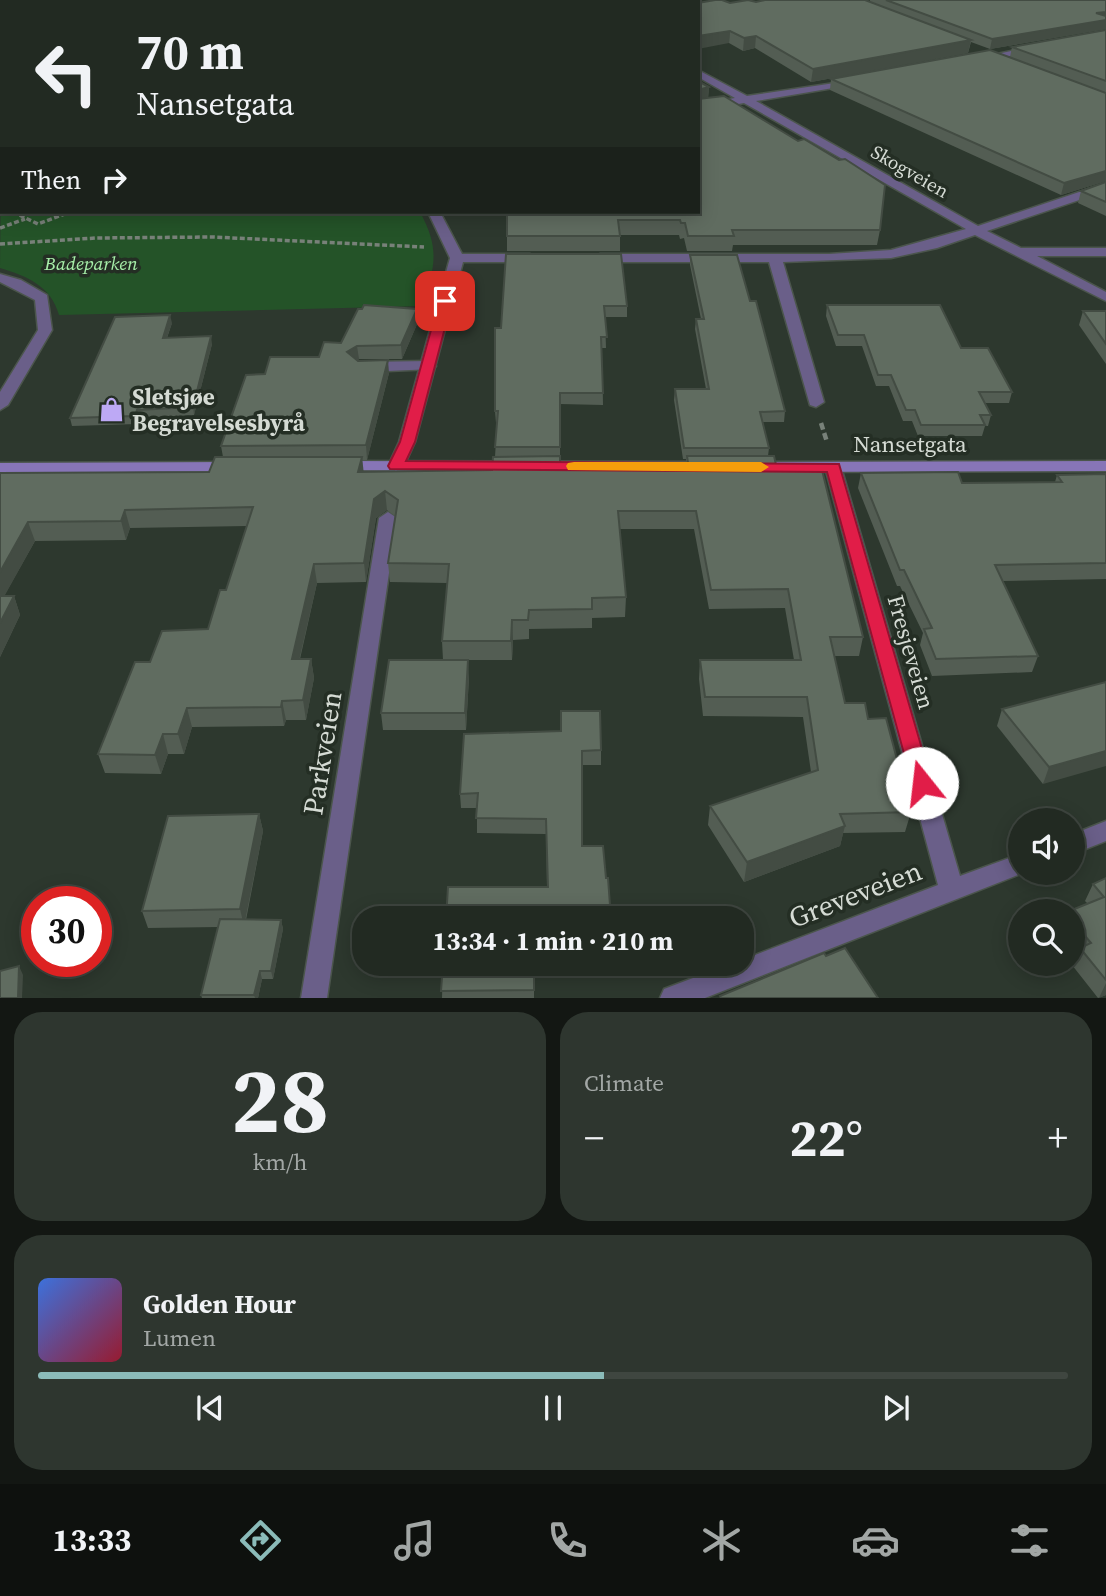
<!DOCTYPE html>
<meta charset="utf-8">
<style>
:root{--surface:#222a22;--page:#2e362f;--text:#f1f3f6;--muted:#a2a7a5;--line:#3f4640;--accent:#8bbbb9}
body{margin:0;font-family:"Source Serif 4",serif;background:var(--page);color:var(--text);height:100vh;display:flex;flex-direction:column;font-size:26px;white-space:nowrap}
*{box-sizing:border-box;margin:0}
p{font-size:23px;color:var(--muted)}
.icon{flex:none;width:38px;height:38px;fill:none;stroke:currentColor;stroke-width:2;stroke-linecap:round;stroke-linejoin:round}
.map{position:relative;height:998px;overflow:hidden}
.drawer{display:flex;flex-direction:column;gap:14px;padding:14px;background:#131713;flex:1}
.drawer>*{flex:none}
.hud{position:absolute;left:0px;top:0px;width:700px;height:214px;box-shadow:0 4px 18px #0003,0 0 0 2px var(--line);background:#222a22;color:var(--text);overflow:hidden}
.buttons{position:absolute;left:1008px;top:808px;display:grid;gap:14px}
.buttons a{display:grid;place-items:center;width:77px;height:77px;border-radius:50%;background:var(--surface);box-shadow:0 4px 18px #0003,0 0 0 2px var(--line);font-size:35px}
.speed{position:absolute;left:21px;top:886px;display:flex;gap:14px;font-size:35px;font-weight:700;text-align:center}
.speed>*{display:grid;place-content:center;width:91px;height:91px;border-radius:50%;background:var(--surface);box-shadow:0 4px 18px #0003,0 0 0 2px var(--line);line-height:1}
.speed .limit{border:10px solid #d22;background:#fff;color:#111}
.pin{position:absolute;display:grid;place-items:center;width:60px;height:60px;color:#fff;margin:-30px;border-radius:14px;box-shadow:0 4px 10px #0006}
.me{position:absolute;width:77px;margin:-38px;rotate:344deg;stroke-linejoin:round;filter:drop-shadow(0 0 5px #0008)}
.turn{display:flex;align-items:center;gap:24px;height:147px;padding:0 21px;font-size:32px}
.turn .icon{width:91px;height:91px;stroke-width:2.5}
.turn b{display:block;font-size:49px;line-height:60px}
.then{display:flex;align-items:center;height:66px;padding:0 21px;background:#0003;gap:14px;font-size:26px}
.big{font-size:52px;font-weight:700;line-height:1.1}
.drawer .widget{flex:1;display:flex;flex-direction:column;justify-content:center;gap:10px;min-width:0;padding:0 24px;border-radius:28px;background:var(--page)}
.drawer .dial{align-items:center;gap:0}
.dial b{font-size:91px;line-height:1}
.song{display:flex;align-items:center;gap:21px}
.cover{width:84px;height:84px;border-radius:10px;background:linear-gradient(135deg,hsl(220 70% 55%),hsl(350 70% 35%))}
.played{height:7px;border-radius:4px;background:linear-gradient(90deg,var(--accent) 55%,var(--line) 55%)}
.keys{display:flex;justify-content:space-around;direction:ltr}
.heat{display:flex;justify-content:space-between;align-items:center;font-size:38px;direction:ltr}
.drawer .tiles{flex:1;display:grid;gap:14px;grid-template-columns:1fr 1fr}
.widget:last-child{grid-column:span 2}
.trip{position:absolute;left:352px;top:906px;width:402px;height:70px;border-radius:28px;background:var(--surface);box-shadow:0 4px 18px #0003,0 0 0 2px var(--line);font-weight:700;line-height:70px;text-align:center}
.tabs{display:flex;height:112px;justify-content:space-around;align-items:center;background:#0e110e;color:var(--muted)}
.tabs .icon{width:49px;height:49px}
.tabs .selected{color:var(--accent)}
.tabs b{font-size:32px;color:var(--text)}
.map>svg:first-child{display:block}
</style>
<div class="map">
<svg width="1106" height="998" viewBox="0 0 1106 998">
<rect width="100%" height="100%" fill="#2d382e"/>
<path fill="#245328" d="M2,83V212H420C441,251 434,266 423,306L59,315C51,286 27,276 0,268Z"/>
<path fill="#49794b" d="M0,0H511L513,2H2V11Z"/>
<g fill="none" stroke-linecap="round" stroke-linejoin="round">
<defs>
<path id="service" d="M428,361L433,363L436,366L433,369L365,372L357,367L365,362Z"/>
<g id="minor">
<path d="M569,0H579L580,2H570Z"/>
<path d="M1034,46L1037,47V51L979,62L974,59Z"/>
<path d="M698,70L747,96L855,80L856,82L851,85L756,101L978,226L1106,183V191L987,231L1021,248H1106V256H1037L1106,292V301L975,235L937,248L891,258L783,262L824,402L816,407L810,405L769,262H600L593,258L600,254H829L891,250L966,229L744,103L698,111V105L735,98L698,77Z"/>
<path d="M0,80H2L0,87Z"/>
<path d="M428,212H440L462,254H530L537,258L530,262H463L415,442L404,466L396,471L388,466L399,442L450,258Z"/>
<path d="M0,274L21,280L47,295L52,330L8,405L0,410V392L38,330L35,300L0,282Z"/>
<path d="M833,462L841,467L960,876L1020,854V873H1023L705,998H660L664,989L730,964H742V960L938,885L825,467Z"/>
<path d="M388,512L397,518L327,998H301L379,518Z"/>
<path d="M1106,821V841L1073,854V834Z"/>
</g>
<g id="tertiary">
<path d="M662,0H691L661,2Z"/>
<rect x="0" y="8" width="2" height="6"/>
</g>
<g id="secondary">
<path d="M339,461L707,462L715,467L707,472L333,470L331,466L333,462Z"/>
<path d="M1106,461V471L752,472L744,467L752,462Z"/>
<path d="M234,462L240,463L242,467L240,471L0,473V463Z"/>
</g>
</defs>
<use href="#service" stroke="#4b554c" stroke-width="3"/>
<use href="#minor" stroke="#4b554c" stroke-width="3"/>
<use href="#tertiary" stroke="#4b554c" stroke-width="3"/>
<use href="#secondary" stroke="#4b554c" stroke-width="3"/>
<path stroke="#788179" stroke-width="2.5" stroke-dasharray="4.5 2" stroke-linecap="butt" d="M265,2L267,0"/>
<g stroke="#788179" stroke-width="3.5" stroke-dasharray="5 2.5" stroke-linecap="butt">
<path d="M13,212L38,224L70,212"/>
<path d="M0,228L25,219"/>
<path d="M0,244L96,238L213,237L424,247"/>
</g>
<path stroke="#788179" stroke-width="4.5" stroke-dasharray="7 3.5" stroke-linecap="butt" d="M821,423L827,442"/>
<use href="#service" fill="#6a5f89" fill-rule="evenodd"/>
<use href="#minor" fill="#6a5f89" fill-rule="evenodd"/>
<use href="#tertiary" fill="#6a5f89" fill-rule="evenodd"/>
<use href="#secondary" fill="#8775b7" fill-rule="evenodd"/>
</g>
<g fill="#535d53">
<path d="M870,0H1106V29L990,49L971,42L968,53L811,82L755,48L743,51L729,43L730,3L756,2H870Z"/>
<path d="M1106,30V181L1061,195L830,90L831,79L1063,77L1010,57L1012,47Z"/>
<path d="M709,87L708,98L880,230L877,245H733L732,251H687L684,238L680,239L679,235H620V251H507V236Z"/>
<path d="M1106,183V216L1078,203L1081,191Z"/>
<path d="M506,254L627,306V317H605L606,348H602L603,405L560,404V470H686V459H683L674,400L675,389H706L695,329L696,319H701L690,265V255L750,301L785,411L784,422H763L769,448L768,456L777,469L863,637L859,656H834L845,703L868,719L911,812L905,832L843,833L840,846L744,882L708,825L710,806L811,772L803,717L703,716L699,679L700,660H794L785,608L709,609L694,529H620L626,597L625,617L592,618V628L529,629V639L513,640L512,660H445L469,677L466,730H383L381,713L443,660L442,641L447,583L390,582L388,563L395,516L387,510L376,518L366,582L317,583L300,659H311L314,678L306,720H286L284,726L192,727L184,754H168L161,774L105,773L98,754L150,662L208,629L226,590L247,526L130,528L126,540L35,541L4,596H14L20,615L0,657V473L209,472L223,457L221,446L265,374L319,357L341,343L417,309L418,322L402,359H359L357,361L389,373L367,460H362L363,472L492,470L495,457L497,423H496L495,411Z"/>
<path d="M827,305L961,348L1012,392L1009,403H985L991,415L988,426H985L982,436H918L912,421H903L889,386H876L862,346H836L826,316Z"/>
<path d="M1083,311H1106V364L1079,325Z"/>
<path d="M172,323L167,338L212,344L194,415L139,418L137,424L72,426L70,418Z"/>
<path d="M861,473L962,483L1055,482L1057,475L1106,474V579L1002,581L1038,656L1032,672L932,676L920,645L923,633L900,586H897L858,488Z"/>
<path d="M1106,682L1043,784L997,726L1002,709Z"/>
<path d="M464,734L601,750V765H582L547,887L546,834L477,833V808H461L460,794Z"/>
<path d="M259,814L263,831L246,920H281L283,929L273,979H262L258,998H202L201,995L218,927L148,928L142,911Z"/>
<path d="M1106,878V995L1098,998L1072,965L1077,953L1073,948V912L1087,903L1085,901L1093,884Z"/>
<path d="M443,964H612V968L534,969V998H442Z"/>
</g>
<g fill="#434c43">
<path d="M1106,12V29L990,49L992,39Z"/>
<path d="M730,31L729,43L698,49V36Z"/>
<path d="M756,36L755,48L743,51L744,38Z"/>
<path d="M971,40L968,53L811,82L813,69Z"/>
<path d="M2,44V63L0,64V45Z"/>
<path d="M709,87L708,100L698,103V90Z"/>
<path d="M1106,171V181L1061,195L1064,183Z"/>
<path d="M417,309L418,322L402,359L401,345Z"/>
<path d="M170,315L172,323L164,346L163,338Z"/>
<path d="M211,336L212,344L194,415L193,407Z"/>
<path d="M357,346L359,359L349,366L347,352Z"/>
<path d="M388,360L389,373L367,460L366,445Z"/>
<path d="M137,410L139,418L137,424L135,416Z"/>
<path d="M362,457L364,475L358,472Z"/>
<path d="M385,491L387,510L376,518L366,582L364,563L374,499Z"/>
<path d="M125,510L130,528L126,540L121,521Z"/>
<path d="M28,522L35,541L0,604V572Z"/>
<path d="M314,564L317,583L295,678L292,659Z"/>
<path d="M14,596L20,615L0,657V623Z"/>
<path d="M512,620L513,640L512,660L511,641Z"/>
<path d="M311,659L314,678L306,720L303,700Z"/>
<path d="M468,660L469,677L466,730L465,713Z"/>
<path d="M282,701L286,720L284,726L281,707Z"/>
<path d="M187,708L192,727L184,754L178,734Z"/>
<path d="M163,734L168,754L161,774L155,755Z"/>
<path d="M1106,751V766L1043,784L1049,767Z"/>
<path d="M259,814L263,831L244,926L240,909Z"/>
<path d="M845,826L840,846L744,882L747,862Z"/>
<path d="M281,920L283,929L273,979L271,971Z"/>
<path d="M19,966L23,975L22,998H18Z"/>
<path d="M260,971L262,979L258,998H255L254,995Z"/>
<path d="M1106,983V995L1099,998Z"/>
</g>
<g fill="#606c60" stroke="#434c43" stroke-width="2">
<path d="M715,0H722L730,3L748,0L756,2L765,0H865L971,40L813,69L756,36L744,38L730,31L698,36V3Z"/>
<path d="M886,0H1106V12L1096,13L1106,16V20L992,39Z"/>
<path d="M0,17H2V44L0,45Z"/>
<path d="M1106,30V81L1012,47Z"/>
<path d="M990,50L1106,93V171L1064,183L831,79Z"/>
<path d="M698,81L709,87L698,90Z"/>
<path d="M724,96L798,141L804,139L839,160L845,159L885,185L880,230H732L734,236H688L685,223H681L680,220H618L620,236H507V212H698V99Z"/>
<path d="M1106,182V202L1081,191Z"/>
<path d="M506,254H621L627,306H604L607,337H601L603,393H560V447H495L498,411H495V328H501Z"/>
<path d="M690,255H737L750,301H756L785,411L760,412L769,448H684L675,389H709L696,319H704Z"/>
<path d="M364,305L417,309L401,345L357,346L347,352L358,361L388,360L366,445L221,446L246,375L265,374L270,357H319L324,342L341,343L358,309H362Z"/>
<path d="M827,305H940L961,348H988L1012,392H979L991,415H980L985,425H921L915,410H906L891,375H878L864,335H838Z"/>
<path d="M1083,311H1106V344Z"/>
<path d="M170,315L163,338L211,336L193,407L137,410L135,416L70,418L115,317Z"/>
<path d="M560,456V470H689L687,456H774L777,469L822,470L863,637H830L845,703H865L868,719L886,718L911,812L840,814L845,826L747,862L710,806L818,770L807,697H705L700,660H801L788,589L711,590L696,511H618L626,597L592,598V609L529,610L528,620H512L511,641H442L449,564L388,563L398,500L385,491L374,499L364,563L314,564L292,659H311L303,700L282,701L281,707L187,708L178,734H163L155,755L98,754L135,662H150L162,631L208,629L220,590H226L253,507L125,510L121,521L28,522L0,572V473L209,472L215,457H362L358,472L492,470L493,457Z"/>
<path d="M958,472L962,483L1062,482L1057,475L1106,474V563L995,565L1038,656L936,659L924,629L932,628L904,570H900L861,473Z"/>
<path d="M0,596H14L0,623Z"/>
<path d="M389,660H468L465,713H381Z"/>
<path d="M1106,682V751L1049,767L1002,709Z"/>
<path d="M561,711H600L601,750L582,751V846H603L606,878H608L611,919H446L448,887H548L546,819L476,818L478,793L460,794L464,734L561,731Z"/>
<path d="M259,814L240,909L142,911L168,816Z"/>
<path d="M1106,878V980L1080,948L1091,943L1073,922V912H1067L1104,897L1093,884Z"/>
<path d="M220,919L281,920L271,971H260L254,995H201Z"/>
<path d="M845,948L878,998H721L720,996L824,953L826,956Z"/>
<path d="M443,964H534V990L441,991Z"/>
<path d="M19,966L18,998H0V971Z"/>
</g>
<path fill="#e11d48" stroke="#92132f" stroke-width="2" d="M445,298L452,301L415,442L406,461L839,464L932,783L929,789L922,792L915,789L912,783L827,472L390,469L388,466L400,442L439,301Z"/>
<path fill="#f59e0b" d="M574,462H761L769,467L761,472L568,470L566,466L568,463Z"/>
<defs>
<symbol id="shop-bare" viewBox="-9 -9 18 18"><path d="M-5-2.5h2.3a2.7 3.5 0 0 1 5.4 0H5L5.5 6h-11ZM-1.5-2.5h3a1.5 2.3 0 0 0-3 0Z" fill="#bda9f5" stroke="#242e24" stroke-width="2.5" paint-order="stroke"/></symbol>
</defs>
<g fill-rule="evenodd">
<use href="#shop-bare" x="94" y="392" width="35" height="35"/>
</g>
<g text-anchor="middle" stroke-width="7" stroke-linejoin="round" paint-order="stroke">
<g font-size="19" fill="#d5dbd4" stroke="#242e24">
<text transform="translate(910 171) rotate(30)" y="7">Skogveien</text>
</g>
<g font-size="19" font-style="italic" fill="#a7efa9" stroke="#242e24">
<text x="91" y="270">Badeparken</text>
</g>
<g font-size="23" font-weight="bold" fill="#d5dbd4" stroke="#242e24" text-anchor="start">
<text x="132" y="405">Sletsjøe<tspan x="132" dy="26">Begravelsesbyrå</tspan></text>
</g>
<g font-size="23" fill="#d5dbd4" stroke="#242e24">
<text x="910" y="452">Nansetgata</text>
<text transform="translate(911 652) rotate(74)" y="8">Fresjeveien</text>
</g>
<g font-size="28" fill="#d5dbd4" stroke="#242e24">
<text transform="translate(322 753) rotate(-81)" y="10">Parkveien</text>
<text transform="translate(855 894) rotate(-21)" y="10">Greveveien</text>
</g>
</g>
</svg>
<div class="buttons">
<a><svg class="icon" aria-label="sound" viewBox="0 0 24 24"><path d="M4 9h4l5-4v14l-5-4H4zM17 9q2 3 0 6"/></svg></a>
<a><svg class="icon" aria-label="search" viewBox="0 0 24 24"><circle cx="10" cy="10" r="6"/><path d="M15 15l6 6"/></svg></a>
</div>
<div class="speed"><div class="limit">30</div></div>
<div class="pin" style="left:445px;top:301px;background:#d93025"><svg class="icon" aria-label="arrive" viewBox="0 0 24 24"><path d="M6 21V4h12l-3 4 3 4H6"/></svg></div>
<svg class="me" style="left:922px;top:783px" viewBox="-20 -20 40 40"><circle r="19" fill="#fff"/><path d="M0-13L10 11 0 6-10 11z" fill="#e11d48"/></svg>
<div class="trip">13:34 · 1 min · 210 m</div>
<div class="hud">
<div class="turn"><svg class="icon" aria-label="left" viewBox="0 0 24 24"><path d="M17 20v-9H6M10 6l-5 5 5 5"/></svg><div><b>70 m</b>Nansetgata</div></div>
<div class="then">Then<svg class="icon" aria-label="right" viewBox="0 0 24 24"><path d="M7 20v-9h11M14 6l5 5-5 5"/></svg></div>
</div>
</div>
<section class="drawer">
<div class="tiles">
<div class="widget dial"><b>28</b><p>km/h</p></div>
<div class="widget"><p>Climate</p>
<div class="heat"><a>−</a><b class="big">22°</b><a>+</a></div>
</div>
<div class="widget">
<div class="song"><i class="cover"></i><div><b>Golden Hour</b><p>Lumen</p></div></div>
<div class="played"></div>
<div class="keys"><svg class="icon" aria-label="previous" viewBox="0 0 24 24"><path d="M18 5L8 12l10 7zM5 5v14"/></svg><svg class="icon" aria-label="pause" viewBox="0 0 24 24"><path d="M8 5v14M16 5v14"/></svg><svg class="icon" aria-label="next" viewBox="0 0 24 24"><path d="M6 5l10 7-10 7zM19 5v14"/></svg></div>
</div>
</div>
</section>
<nav class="tabs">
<b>13:33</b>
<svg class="icon selected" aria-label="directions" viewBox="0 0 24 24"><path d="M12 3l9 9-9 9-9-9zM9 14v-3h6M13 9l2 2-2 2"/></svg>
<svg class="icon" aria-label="music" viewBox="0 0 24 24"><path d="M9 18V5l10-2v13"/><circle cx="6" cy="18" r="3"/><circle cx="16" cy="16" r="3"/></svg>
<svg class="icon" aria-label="phone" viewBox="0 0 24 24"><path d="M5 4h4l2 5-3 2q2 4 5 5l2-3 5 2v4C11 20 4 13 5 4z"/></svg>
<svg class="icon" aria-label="climate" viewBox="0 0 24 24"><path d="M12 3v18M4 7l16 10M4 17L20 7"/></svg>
<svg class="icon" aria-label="car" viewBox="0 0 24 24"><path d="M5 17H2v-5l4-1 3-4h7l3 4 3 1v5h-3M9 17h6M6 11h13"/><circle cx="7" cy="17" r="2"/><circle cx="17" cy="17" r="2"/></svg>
<svg class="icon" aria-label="filters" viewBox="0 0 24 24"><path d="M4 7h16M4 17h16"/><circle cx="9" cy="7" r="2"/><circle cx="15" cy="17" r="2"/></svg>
</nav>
